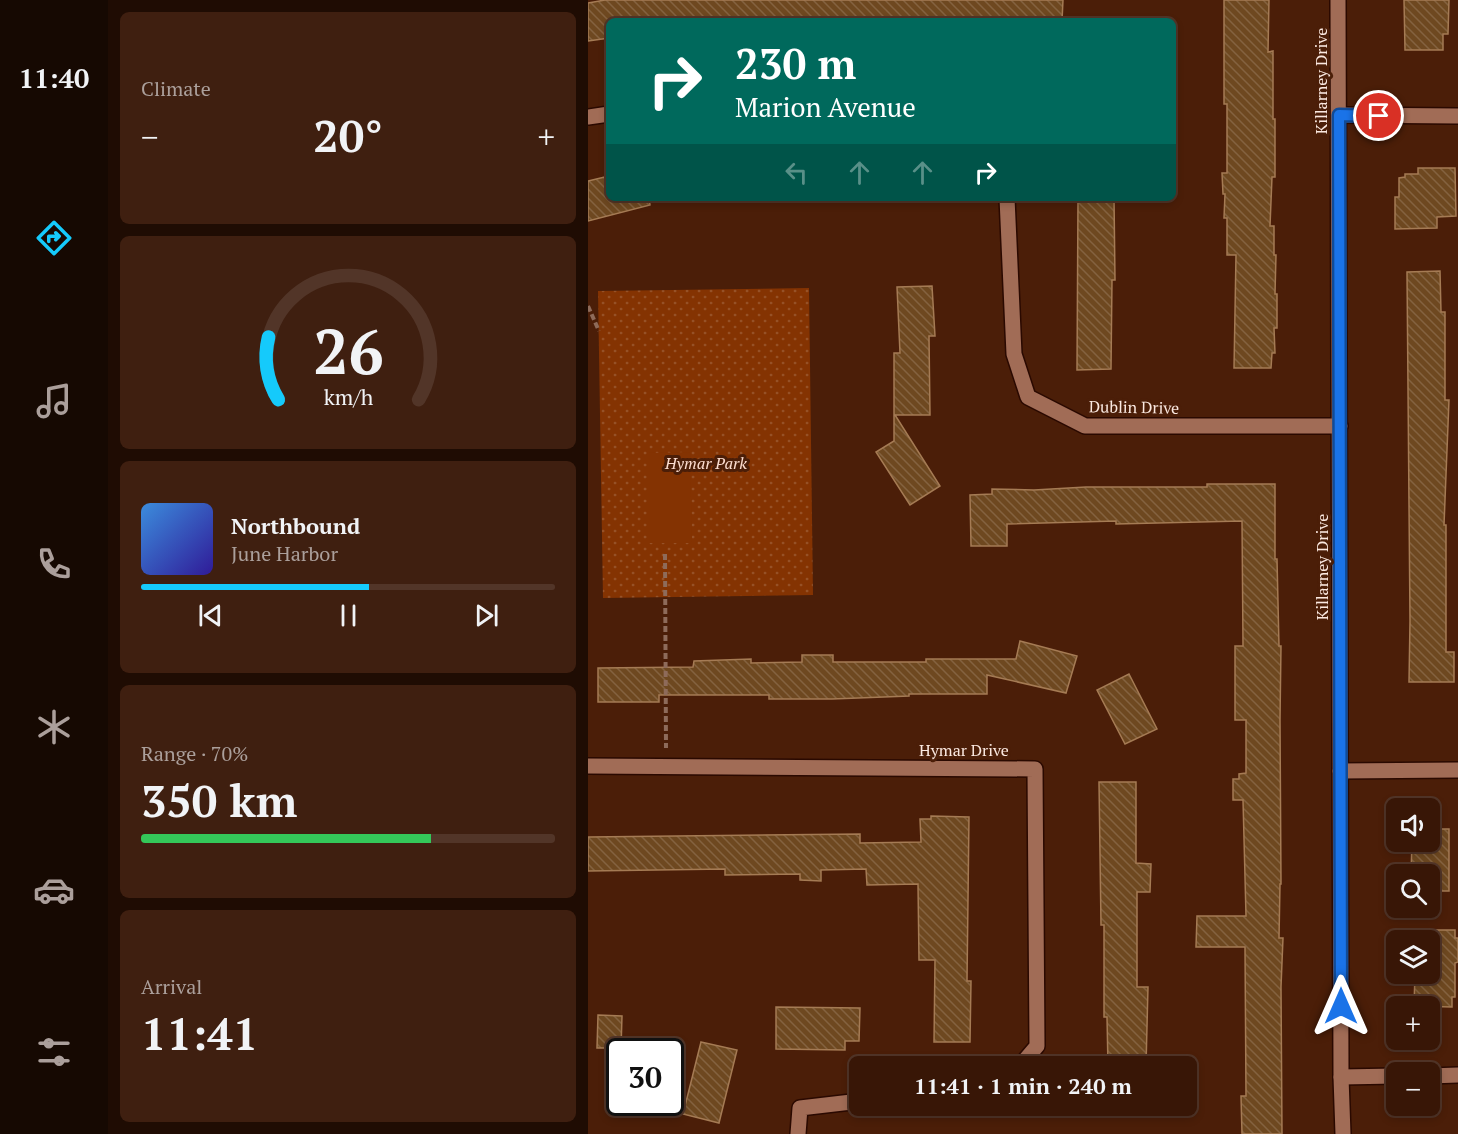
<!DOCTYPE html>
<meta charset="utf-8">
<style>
:root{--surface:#381606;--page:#3f1f10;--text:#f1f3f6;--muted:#ab9f9b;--line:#523528;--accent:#15cafb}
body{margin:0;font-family:"PT Serif",serif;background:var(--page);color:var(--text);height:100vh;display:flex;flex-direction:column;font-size:22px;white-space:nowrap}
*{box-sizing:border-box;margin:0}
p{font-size:20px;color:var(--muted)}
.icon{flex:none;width:33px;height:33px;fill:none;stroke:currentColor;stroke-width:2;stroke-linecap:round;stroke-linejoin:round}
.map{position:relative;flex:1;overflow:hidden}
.drawer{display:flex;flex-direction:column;gap:12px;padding:12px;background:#1f0c03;width:480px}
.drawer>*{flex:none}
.top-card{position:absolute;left:18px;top:18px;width:570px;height:183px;border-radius:9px;box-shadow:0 3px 9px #0003,0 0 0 2px var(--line);background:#00695c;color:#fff;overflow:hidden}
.tools{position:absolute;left:798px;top:798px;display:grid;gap:12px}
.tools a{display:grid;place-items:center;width:54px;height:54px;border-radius:9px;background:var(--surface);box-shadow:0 3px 9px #0003,0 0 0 2px var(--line);font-size:30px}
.speed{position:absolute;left:18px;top:1038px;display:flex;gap:12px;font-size:30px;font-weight:700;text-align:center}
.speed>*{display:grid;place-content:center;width:78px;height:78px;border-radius:50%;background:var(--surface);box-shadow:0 3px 9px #0003,0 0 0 2px var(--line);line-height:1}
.speed .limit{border:3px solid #111;border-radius:9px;background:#fff;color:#111}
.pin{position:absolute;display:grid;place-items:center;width:51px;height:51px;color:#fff;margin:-26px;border:3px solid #fff;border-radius:50%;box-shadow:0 2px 6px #0007}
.me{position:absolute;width:66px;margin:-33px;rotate:0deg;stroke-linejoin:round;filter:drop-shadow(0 0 4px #0008)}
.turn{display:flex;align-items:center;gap:21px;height:126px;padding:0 30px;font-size:27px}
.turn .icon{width:78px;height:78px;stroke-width:2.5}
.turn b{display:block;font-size:42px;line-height:51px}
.lanes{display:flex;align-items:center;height:57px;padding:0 30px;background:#0003;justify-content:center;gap:30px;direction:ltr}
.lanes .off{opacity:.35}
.big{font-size:45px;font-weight:800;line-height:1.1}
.drawer .card{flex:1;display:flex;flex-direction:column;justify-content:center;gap:9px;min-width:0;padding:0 21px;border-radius:9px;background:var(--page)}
.drawer .dial{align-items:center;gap:0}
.dial svg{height:156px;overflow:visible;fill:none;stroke:var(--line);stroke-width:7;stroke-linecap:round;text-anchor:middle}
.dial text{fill:var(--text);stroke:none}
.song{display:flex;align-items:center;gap:18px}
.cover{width:72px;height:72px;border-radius:9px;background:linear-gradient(135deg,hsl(210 70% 55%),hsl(250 70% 35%))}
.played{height:6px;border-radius:3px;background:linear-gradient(90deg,var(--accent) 55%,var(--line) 55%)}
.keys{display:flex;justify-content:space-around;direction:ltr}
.heat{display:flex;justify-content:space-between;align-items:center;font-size:33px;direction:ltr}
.charge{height:9px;border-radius:4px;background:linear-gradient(90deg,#34c759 70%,var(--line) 0)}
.trip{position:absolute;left:261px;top:1056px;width:348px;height:60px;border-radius:9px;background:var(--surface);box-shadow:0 3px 9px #0003,0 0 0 2px var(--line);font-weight:800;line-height:60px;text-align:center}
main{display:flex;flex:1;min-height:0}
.tab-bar{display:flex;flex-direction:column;width:108px;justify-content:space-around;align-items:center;background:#160902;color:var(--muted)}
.tab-bar .icon{width:42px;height:42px}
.tab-bar .active{color:var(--accent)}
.tab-bar b{font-size:27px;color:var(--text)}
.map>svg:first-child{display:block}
</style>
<main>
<nav class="tab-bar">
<b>11:40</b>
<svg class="icon active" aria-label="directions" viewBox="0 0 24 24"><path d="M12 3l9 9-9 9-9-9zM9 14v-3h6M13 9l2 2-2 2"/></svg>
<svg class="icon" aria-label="music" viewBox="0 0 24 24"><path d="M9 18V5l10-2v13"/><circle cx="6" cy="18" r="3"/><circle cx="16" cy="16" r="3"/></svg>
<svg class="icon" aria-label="phone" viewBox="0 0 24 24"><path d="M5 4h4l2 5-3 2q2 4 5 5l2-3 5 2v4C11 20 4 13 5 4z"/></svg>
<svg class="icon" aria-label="climate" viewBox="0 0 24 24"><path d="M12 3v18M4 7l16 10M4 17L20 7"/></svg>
<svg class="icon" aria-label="car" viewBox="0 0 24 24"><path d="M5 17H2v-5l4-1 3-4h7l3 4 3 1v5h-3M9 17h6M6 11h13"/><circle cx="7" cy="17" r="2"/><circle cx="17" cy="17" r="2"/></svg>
<svg class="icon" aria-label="filters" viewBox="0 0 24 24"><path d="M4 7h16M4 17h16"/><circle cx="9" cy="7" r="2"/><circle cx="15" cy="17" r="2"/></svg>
</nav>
<section class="drawer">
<div class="card"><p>Climate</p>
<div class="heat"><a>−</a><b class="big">20°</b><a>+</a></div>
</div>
<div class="card dial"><svg viewBox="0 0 100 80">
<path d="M14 69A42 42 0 1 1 86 69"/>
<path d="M14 69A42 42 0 0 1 9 37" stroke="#15cafb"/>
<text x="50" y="56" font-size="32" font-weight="700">26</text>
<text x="50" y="72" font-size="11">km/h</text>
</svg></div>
<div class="card">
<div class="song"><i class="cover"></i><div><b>Northbound</b><p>June Harbor</p></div></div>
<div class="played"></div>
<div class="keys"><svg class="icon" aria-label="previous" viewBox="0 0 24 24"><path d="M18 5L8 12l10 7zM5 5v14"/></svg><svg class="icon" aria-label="pause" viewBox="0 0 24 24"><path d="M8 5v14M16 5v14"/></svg><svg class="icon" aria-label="next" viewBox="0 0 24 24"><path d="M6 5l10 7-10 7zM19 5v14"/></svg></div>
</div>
<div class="card"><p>Range · 70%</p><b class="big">350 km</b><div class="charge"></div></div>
<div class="card"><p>Arrival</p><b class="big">11:41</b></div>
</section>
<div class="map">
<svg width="870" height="1134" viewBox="0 0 870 1134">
<defs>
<pattern id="park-dots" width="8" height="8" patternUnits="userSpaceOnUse" patternTransform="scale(1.5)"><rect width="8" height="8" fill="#843302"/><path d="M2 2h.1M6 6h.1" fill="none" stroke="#965127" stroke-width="1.8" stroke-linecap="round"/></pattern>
<pattern id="building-back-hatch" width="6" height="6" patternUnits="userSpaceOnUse" patternTransform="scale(1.5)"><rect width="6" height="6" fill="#6e4820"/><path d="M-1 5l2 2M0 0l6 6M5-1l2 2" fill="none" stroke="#846240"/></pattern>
</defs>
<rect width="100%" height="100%" fill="#4b1e08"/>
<path fill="url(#park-dots)" d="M221,288L225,595L15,598L10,291Z"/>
<path fill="#843302" d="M102,452L104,543H60V453Z"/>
<g fill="url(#building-back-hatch)" stroke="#a57b54" stroke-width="1.5">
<path d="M17,0H475L474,21H21V38L0,41V3Z"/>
<path d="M636,0H681L680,52L685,51V119H687V177H684L682,226H686V255H688L687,294H689V328H686L687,353H684L683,368H646L648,255H639V218H636L637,194H635L634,173H639V104H636Z"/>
<path d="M816,0H861L860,34H855V50H817Z"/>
<path d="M830,168H867L868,216L849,217V228L807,229V197H811V178L817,177V174H830Z"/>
<path d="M21,176V198H61L62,205L0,221V181Z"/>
<path d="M490,198H526L527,280H524L523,369L489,370Z"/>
<path d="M852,271L853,312H857V400H861L856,525H858V652H866V682H821L822,621L819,272Z"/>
<path d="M344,286L347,336H341L342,415H307L352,486L322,505L288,452L306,441V353H312L309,287Z"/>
<path d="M619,484H687V559H689L691,646H693L692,720L693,884H692L691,938H695L693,987L694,1134H654L653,1096H658L657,947H608L609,916H658L655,800H645V779H651V774L658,773V720H647V646H655L654,521L528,524V521L419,524V546H383L382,495L404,494V489L446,490L498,487H619Z"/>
<path d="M432,641L489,656L478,693L399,675V694H321V696L244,699H181V695H71V702H10V668L105,667L106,661L163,659V663L214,662V655H245V662H338V659H428Z"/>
<path d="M541,674L569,729L537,744L509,690Z"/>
<path d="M511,782H548V863L563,864L562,892H549V987H560L558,1066H520L519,1017H516V925H513Z"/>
<path d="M343,816L381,817L379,981H383L382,1042H346L347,960H331L330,884L279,885L278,869L233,870V881L212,880V874L137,875V869L0,871V837L272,834V843L333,842L332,819H343Z"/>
<path d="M842,829H861V891H842V874H823L824,842H842Z"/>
<path d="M828,930H867V938H870V962L867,963V997H864V1007L826,1006L827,974H842V940H828Z"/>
<path d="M188,1007L272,1008L271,1041H257V1050L188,1049Z"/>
<path d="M10,1015L34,1016L33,1048H9Z"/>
<path d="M113,1042L149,1050L131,1123L95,1114Z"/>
</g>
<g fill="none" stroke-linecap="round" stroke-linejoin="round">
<defs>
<g id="street">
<path d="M750,0L753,1077L755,1134"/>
<path d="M751,115L870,116"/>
<path d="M0,117L21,114"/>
<path d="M419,198L426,354L440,397L497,426H752"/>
<path d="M0,766L447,769L449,1046L432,1066"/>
<path d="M752,771L870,770"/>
<path d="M842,1076L870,1075"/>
<path d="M753,1077L808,1076"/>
<path d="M210,1134L212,1108L272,1101"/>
</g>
</defs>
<use href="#street" stroke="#2a0900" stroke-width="18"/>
<g stroke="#8e6b5a" stroke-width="4" stroke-dasharray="6 3" stroke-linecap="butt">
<path d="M0,306L11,331"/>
<path d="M77,554L78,748"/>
</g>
<use href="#street" stroke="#a16c56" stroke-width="15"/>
</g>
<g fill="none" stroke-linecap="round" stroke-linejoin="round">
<defs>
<path id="route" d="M753,1006L751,115L791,116"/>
</defs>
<use href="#route" stroke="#114b97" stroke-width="15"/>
<use href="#route" stroke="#1a73e8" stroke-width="10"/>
</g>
<g text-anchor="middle" stroke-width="6" stroke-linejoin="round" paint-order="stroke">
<g font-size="16" fill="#fbe9e1" stroke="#4b1e08">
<text transform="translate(733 81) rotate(-90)" y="6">Killarney Drive</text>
<text transform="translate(546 407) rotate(1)" y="6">Dublin Drive</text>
<text transform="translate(734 567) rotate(-90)" y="6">Killarney Drive</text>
<text x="376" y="756">Hymar Drive</text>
</g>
<g font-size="16" font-style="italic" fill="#fcddd0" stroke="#4b1e08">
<text x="118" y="469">Hymar Park</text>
</g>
</g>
</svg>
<div class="tools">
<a><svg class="icon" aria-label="sound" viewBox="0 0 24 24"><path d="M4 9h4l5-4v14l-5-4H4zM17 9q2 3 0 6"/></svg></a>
<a><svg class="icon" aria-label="search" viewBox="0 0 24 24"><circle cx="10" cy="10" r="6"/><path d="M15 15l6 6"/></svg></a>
<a><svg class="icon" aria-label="layers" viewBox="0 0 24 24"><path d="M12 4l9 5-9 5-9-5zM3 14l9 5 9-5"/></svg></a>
<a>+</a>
<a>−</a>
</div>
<div class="speed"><div class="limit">30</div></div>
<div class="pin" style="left:791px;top:116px;background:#d93025"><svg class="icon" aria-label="arrive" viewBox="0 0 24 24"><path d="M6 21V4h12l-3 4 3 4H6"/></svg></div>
<svg class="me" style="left:753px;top:1006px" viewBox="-20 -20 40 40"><path d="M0-17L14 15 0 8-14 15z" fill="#1a73e8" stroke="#fff" stroke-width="4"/></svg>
<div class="trip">11:41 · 1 min · 240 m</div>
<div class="top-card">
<div class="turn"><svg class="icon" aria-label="right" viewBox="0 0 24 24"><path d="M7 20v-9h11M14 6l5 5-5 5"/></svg><div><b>230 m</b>Marion Avenue</div></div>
<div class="lanes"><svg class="icon off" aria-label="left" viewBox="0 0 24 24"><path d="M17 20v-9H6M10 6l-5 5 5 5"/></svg><svg class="icon off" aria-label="ahead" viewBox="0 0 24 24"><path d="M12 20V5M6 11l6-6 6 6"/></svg><svg class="icon off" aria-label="ahead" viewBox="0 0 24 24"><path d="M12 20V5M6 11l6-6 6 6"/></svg><svg class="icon" aria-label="right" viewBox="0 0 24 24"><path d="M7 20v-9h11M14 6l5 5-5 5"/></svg></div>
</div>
</div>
</main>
